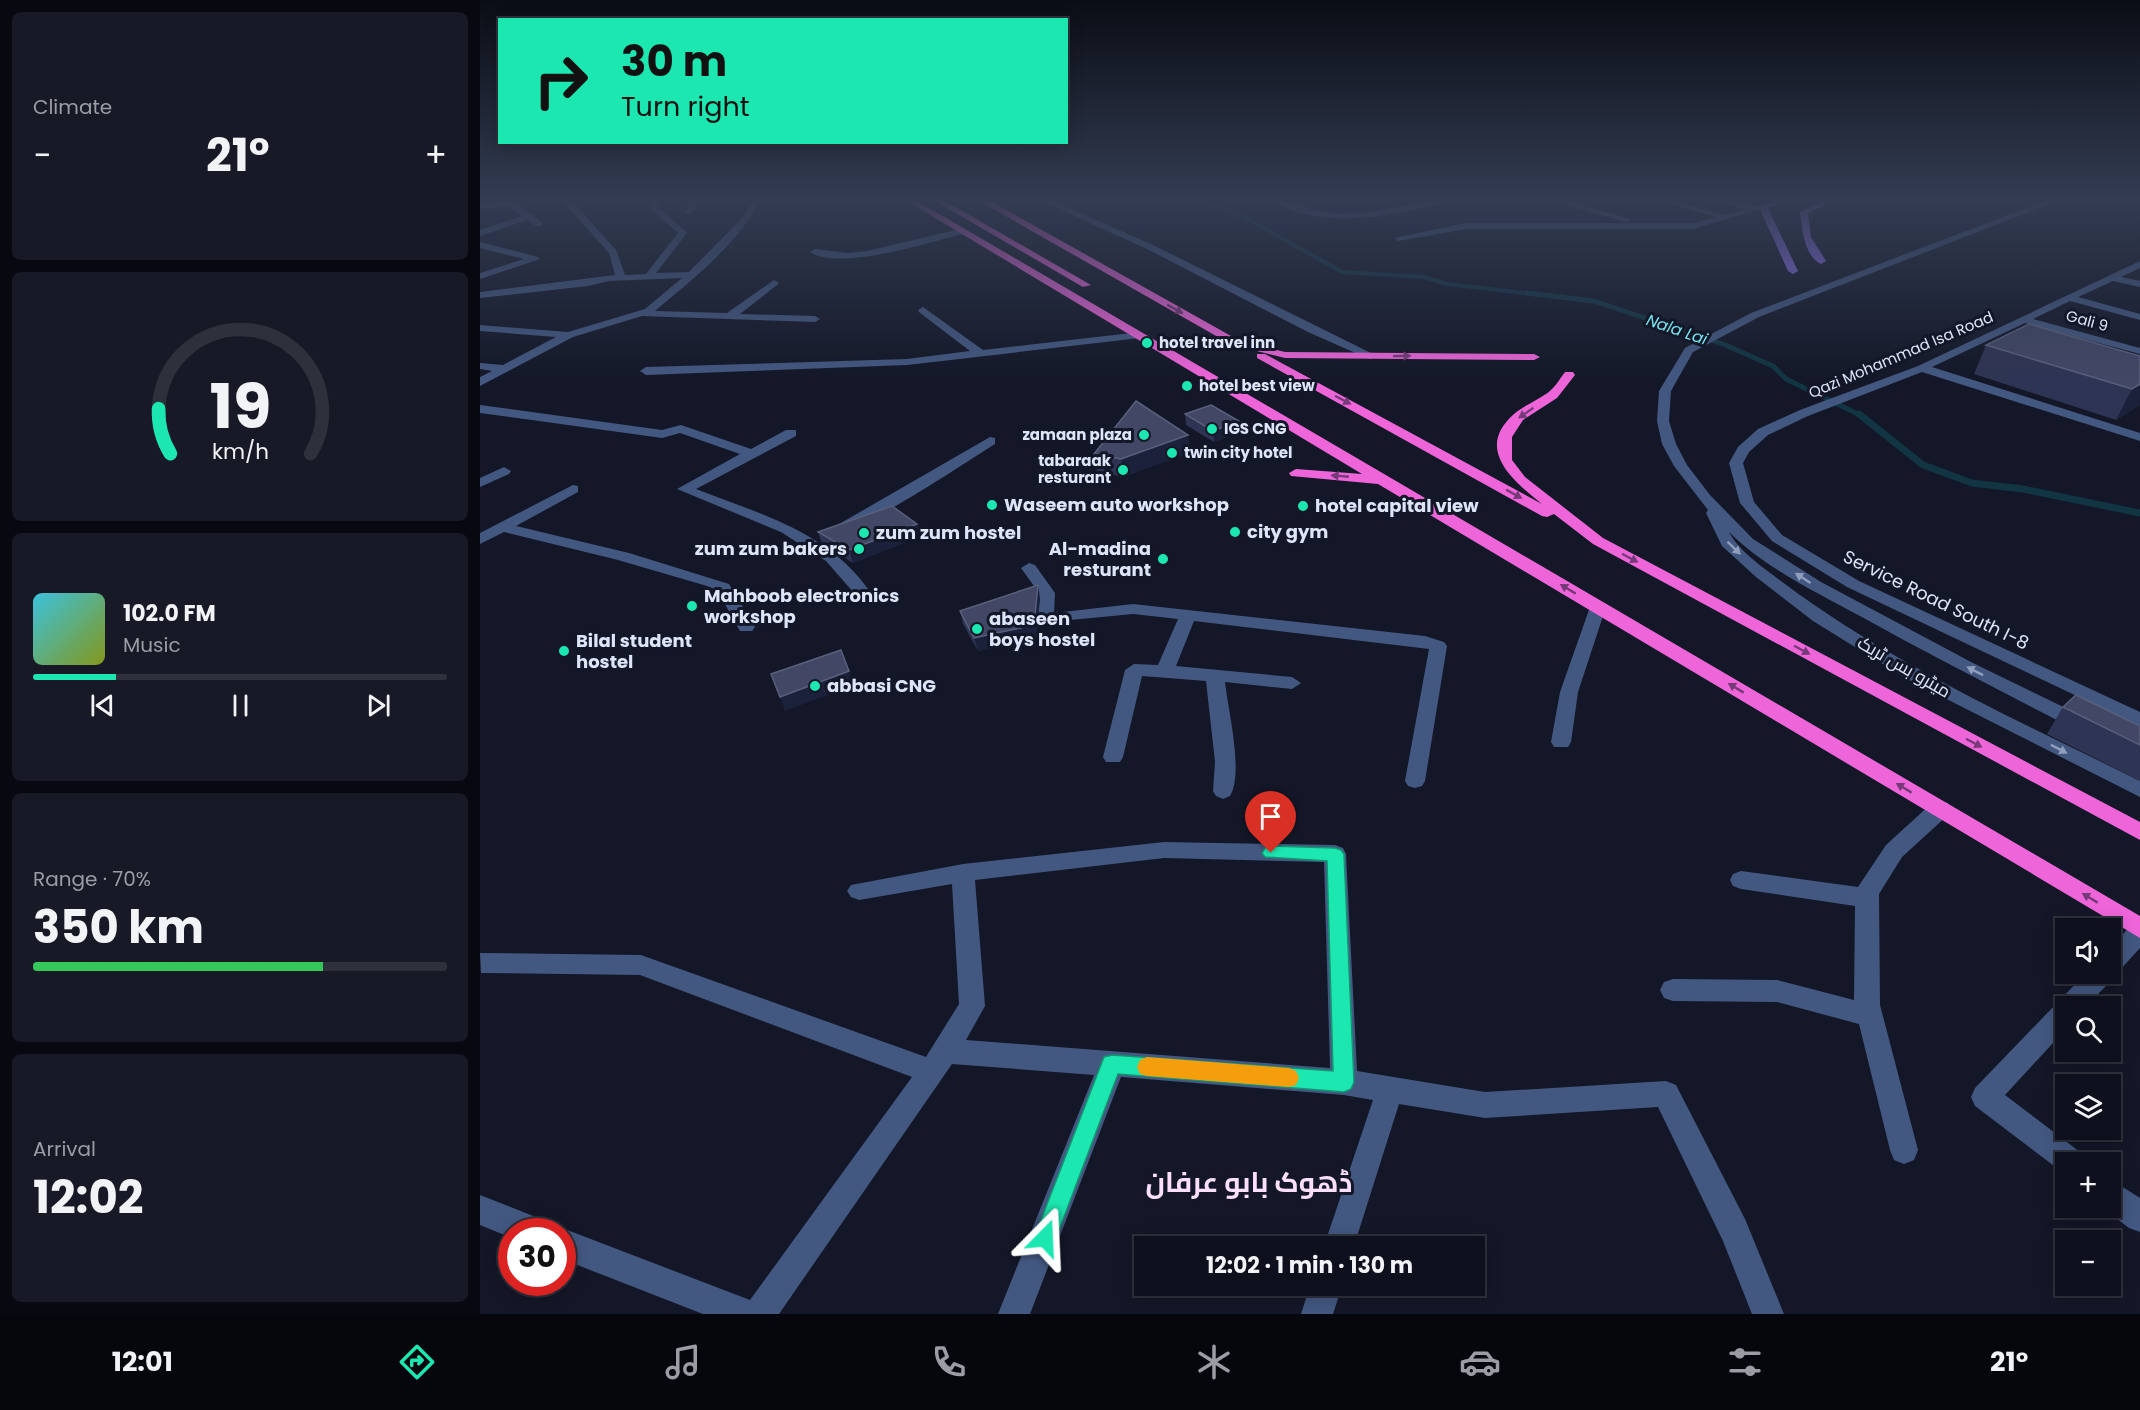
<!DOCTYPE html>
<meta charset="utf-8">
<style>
:root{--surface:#0e111d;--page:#171a26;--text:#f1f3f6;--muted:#9b9da4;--line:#2e313b;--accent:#1de7b0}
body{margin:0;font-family:Poppins,Cairo,sans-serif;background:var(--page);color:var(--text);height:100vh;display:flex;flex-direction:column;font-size:22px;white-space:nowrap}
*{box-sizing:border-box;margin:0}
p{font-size:20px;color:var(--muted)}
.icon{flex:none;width:33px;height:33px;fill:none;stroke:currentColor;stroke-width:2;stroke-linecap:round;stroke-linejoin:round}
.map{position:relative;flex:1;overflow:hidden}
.sheet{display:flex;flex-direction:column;gap:12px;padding:12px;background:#080910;width:480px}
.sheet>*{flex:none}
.hud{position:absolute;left:18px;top:18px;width:570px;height:126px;border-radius:0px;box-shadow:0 3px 15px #0003,0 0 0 2px var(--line);background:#1de7b0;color:#111;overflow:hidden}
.tools{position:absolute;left:1575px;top:918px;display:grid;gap:12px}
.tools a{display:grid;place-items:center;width:66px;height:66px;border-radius:0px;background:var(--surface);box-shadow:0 3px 15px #0003,0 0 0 2px var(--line);font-size:30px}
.speed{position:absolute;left:18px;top:1218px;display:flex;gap:12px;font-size:30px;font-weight:700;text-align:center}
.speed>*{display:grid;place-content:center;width:78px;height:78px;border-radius:50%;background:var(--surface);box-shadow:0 3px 15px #0003,0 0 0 2px var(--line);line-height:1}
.speed .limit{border:9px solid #d22;background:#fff;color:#111}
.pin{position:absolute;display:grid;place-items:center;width:51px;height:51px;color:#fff;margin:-62px -26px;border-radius:50% 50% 50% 0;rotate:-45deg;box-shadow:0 0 6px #0007}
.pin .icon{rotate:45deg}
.me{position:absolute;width:66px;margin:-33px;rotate:21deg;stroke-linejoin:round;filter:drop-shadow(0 0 4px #0008)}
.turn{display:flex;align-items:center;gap:21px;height:126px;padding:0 24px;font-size:27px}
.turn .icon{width:78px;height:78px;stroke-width:2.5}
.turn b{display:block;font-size:42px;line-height:51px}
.big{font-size:45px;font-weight:700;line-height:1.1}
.sheet .widget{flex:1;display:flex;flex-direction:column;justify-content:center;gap:9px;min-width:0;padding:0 21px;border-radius:9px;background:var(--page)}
.sheet .dial{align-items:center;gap:0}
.dial svg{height:156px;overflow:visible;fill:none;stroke:var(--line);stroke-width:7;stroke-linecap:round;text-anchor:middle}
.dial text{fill:var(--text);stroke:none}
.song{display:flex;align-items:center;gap:18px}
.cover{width:72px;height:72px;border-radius:9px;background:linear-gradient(135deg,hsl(190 70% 55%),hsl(70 70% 35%))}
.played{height:6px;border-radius:3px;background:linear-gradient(90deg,var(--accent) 20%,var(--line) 20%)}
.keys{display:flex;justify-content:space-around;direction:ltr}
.heat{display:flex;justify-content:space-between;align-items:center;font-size:33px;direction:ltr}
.charge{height:9px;border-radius:4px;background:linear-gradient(90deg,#34c759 70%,var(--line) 0)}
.trip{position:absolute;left:654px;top:1236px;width:351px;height:60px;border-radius:0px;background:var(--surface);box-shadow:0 3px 15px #0003,0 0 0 2px var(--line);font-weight:700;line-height:60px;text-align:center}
.dock{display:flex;height:96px;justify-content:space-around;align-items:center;background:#06070c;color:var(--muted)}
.dock .icon{width:42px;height:42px}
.dock .current{color:var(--accent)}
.dock b{font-size:27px;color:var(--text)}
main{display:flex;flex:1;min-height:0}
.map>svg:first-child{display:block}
</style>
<main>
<section class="sheet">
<div class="widget"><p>Climate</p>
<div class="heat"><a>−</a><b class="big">21°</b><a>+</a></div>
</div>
<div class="widget dial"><svg viewBox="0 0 100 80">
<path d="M14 69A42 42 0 1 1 86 69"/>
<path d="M14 69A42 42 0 0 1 8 46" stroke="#1de7b0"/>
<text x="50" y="56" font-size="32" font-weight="700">19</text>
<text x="50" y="72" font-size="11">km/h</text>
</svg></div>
<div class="widget">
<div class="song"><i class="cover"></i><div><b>102.0 FM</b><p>Music</p></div></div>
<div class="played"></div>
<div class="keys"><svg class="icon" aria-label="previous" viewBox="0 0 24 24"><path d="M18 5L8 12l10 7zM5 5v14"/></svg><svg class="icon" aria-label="pause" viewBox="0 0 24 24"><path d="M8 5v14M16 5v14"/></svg><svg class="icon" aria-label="next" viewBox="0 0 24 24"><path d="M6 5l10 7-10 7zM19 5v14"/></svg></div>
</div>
<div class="widget"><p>Range · 70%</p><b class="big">350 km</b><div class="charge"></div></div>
<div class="widget"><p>Arrival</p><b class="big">12:02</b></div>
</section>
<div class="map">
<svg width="1660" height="1314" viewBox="0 0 1660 1314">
<rect width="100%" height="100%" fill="#131727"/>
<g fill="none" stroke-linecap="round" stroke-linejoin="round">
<path stroke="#113543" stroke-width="4" d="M714,198L764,217L862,272L944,277L967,284L1060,295"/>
<path stroke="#113543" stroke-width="5" d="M1047,293L1114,301L1243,344L1293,366L1306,379L1382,416"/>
<path stroke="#113543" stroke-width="7" d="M1379,414L1443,465L1492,483L1543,489L1660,513"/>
<g fill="#435881" fill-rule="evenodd">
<path d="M80,198H89L136,250L145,275L166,274L198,233L170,208L173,198H181L177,206L207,233L176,273L209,272L264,216L274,198H282C259,243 213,279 175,311L247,313L294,280L299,283L297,285L260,314L335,316L340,319L335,322L162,316L93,337L0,386V377L12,371L0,369V363L23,365L76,337L0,331V325L88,332L165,309L202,278L129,281L108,286L0,298V292L135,275L129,253Z"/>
<path d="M211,198H219L211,214H205Z"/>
<path d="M555,198H567L675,246L899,357L889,359L828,332L669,250Z"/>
<path d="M787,198C813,198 836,215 863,214C902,214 939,198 978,198C966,204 950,206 937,209C887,220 833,227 787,198Z"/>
<path d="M1062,198H1076L1151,219L1148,223H1213L1236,217L1169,198H1184L1245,215L1265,209L1227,198L1287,207L1213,229H986L918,241L914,238L986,223H1148Z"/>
<path d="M1572,198H1585L1279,317L1213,352L1191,391L1189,421L1196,444L1207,465L1230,495L1273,539L1341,582L1493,663L1606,718L1609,723L1606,728H1592C1521,691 1450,655 1380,616C1336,592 1285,568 1249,532C1260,553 1287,570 1305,584C1414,665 1539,721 1660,781V797L1425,678L1333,621L1276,577L1242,546L1226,513L1228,510L1194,466L1182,444L1177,421L1179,391L1205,348L1271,313Z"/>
<path d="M33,202L62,222V226H56L47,220L0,236V230L42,216L28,207L0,208V204Z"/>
<path d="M484,228L487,233C452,241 360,272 330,252L335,249L368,253L387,251Z"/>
<path d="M0,242L58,257L60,259L0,279V273L44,259L0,248Z"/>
<path d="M1660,261V268L1641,277L1660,281V287L1633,281L1598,297L1660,314V320L1590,301L1553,319L1660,348V354L1545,323L1452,367L1660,433V441L1442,372L1328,416L1288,435L1269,452L1263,463L1274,502L1302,535L1379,581L1660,712V726L1367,587L1292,541L1260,503L1249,463L1258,447L1278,429L1320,410L1438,366Z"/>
<path d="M443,307L503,350L660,332L665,335L660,338L427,365L166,375L160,371L166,367L427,359L490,351L439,312L438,310Z"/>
<path d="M0,405L182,430L201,425L271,449L306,430H316V436L216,489C278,513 348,532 388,589L386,593H374L346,561L301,532L197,489L260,454L200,433L182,438L0,413Z"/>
<path d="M510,437L515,438V444C490,459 378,536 357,530L354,527Z"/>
<path d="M24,467L31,471L29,474L0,487V478Z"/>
<path d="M93,485L98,486V492L36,526L149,553L249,584L275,627L272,631H260L237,590L227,586L138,560L24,532L0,544V533Z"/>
<path d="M549,563L555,565L575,593L574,613L653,604L945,636L964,642L967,646L945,781L942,786L935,788L928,786L925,781L949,649L714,621L696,666L812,677L821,683L812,689L745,682C748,710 764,773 750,796L743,799L736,796L733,791L735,762L726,681L662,676L643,757L640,762H626L623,757L645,670L654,664L678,665L698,619L653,614L559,623L556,619L559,593L541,568Z"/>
<path d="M1118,602L1126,607L1098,692L1091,742L1088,747H1074L1071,742L1080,692L1110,607Z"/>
<path d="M1460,801L1468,803L1471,809L1468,815L1422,857L1399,894L1400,1005L1438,1150L1434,1160L1424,1164L1414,1160L1410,1150L1379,1024L1297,1002L1193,1001L1184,998L1180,990L1184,982L1193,979L1297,980L1374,1000L1375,906L1261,889L1253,886L1250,880L1253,874L1261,871L1378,887L1406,845L1452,803Z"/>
<path d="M684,842L855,845L863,848L866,854L877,1071L1005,1092L1186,1081L1196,1085L1265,1219L1304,1314H1272L1243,1241L1178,1107L1005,1118L919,1104L874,1246H844L893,1100L864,1095L641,1077L550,1314H518L614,1075L472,1064L299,1314H223L82,1259V1232H73L82,1228L270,1300L432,1077L160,975L1,973L0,953L161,955L446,1057L479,1004L472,884L379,900L371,897L367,891L371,885L483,864ZM684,858L844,862L850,1068L486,1040L505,1006L495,880Z"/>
<path d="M1660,922V948L1639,971L1633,973L1630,982L1606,1006H1586V1029L1525,1095L1600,1152L1604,1162H1586V1175L1495,1106L1491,1097L1495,1088L1605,974H1630V947L1652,925Z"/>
<path d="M1630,1179L1660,1198V1232L1649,1228L1623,1208H1630Z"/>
<path d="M0,1195L66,1221L70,1232H32V1238L0,1225Z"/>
<path d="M830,1286H862L853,1314H821Z"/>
</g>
<g fill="#9070f0" fill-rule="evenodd">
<path d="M1303,198H1317L1288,208L1318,271L1313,274L1308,271L1279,207Z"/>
<path d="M1349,198H1361L1328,213L1331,237L1346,261L1341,264C1324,256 1322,228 1320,212Z"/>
</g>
<g fill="#ee65da" fill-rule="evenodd">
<path d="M422,198H432L1660,916V938L898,484L811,476L809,473L816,469L882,474Z"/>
<path d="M450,198H460L611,285L603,287Z"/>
<path d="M494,198H505L760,341L805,352L1054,354L1060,357L1054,360L805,358L752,345Z"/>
<path d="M777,354H785L1062,504C1033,481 994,449 1034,414C1043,406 1056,401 1066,394C1074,389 1079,380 1085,372H1093L1095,375L1077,398L1043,420L1032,437V460L1045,477L1123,538L1660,822V840L1113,544L1074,514L1067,517L1062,516L777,358Z"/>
</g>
</g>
<g fill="#2e3453">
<path d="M1506,345L1660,356V405L1636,420L1494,374Z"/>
<path d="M705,414L760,432L734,442L706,425Z"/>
<path d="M708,435L709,453L643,477L617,471L614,454Z"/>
<path d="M338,532L441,536L373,563L342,544Z"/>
<path d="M560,598L556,638L498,651L483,624L480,611Z"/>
<path d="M1583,707L1660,726V781L1567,734Z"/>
</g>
<g fill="#1b213a">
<path d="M1660,384V405L1636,420L1652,389Z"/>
<path d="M759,421L760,432L734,442L733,431Z"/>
<path d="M708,435L709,453L643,477L641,459Z"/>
<path d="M437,524L441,536L373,563L369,550Z"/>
<path d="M558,585L560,598L556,638L498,651L494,638Z"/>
<path d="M369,671L374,685L305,711L300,697Z"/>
</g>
<g fill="#414765" stroke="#59607c" stroke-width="1.5">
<path d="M1549,324L1660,356V384L1652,389L1506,345Z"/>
<path d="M656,401L708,435L641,459L614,454Z"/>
<path d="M731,405L759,421L733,431L705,414Z"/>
<path d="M412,506L437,524L369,550L338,532Z"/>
<path d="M558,585L554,625L494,638L480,611Z"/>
<path d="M361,650L369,671L300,697L291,674Z"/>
<path d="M1596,695L1660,726V745L1583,707Z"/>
</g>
<defs><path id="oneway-solid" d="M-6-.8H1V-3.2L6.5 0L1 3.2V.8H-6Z" transform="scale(1.5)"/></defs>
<g fill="#763a78">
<use href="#oneway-solid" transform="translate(695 309) rotate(29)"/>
<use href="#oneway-solid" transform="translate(922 356) rotate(-1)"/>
<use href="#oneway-solid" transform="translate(863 400) rotate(28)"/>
<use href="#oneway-solid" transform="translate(1046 413) rotate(145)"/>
<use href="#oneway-solid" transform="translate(860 476) rotate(-175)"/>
<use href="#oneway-solid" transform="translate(1034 494) rotate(29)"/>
<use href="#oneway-solid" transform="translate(1150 558) rotate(28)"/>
<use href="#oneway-solid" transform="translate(1088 589) rotate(-149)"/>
<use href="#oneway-solid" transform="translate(1322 650) rotate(28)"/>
<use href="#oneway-solid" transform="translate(1256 688) rotate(-149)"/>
<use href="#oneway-solid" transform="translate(1494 743) rotate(28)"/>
<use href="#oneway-solid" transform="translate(1424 788) rotate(-149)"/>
<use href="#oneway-solid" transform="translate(1610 898) rotate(-149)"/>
</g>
<g fill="#909ebe">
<use href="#oneway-solid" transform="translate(1254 548) rotate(44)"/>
<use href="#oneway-solid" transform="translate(1323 578) rotate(-147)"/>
<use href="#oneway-solid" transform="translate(1495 671) rotate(-153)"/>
<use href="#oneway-solid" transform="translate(1579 749) rotate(27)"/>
</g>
<linearGradient id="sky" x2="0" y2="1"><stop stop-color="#0a0d15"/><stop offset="0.52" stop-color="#333c52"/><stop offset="1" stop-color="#333c52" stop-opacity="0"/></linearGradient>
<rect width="1660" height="382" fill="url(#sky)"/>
<path fill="#1de7b0" stroke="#139672" stroke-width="1.5" d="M791,846L855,848L861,850L864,854L874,1082L871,1089L864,1092L638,1074L573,1246L565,1249L557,1246L554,1238L624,1057L632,1055L853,1071L847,861L785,857L782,853L785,848Z"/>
<path fill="#f59e0b" d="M667,1057L809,1068L816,1071L819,1078L816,1085L809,1087L667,1076L660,1074L657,1067L660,1060Z"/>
<g fill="#1de7b0" stroke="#131727" stroke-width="2">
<circle cx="667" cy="343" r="6"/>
<circle cx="707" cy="386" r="6"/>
<circle cx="732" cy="429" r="6"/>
<circle cx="664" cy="435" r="6"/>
<circle cx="692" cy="453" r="6"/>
<circle cx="643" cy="470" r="6"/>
<circle cx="512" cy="505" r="6"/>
<circle cx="823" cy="506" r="6"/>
<circle cx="755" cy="532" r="6"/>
<circle cx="384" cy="533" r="6"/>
<circle cx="379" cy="549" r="6"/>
<circle cx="683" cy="559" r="6"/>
<circle cx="212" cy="606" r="6"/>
<circle cx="497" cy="629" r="6"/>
<circle cx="84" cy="651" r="6"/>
<circle cx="335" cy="686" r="6"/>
</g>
<g text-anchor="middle" stroke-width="6" stroke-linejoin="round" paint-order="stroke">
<g font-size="15" fill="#dde5fb" stroke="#131727">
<text transform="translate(1607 321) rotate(15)" y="5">Gali 9</text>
<text transform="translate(1421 355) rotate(-23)" y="5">Qazi Mohammad Isa Road</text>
</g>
<g font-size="15" font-weight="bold" fill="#dde5fb" stroke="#131727" text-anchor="start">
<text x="679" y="348">hotel travel inn</text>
<text x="719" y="391">hotel best view</text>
<text x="744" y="434">IGS CNG</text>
<text x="652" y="440" text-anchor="end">zamaan plaza</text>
<text x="704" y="458">twin city hotel</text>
<text x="631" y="466" text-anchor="end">tabaraak<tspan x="631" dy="17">resturant</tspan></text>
</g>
<g font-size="16" font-style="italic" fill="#76e5f0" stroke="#131727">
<text transform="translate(1197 329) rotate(19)" y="6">Nala Lai</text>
</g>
<g font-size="18" font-weight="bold" fill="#dde5fb" stroke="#131727" text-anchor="start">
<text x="524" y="511">Waseem auto workshop</text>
<text x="835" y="512">hotel capital view</text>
<text x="767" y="538">city gym</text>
<text x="396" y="539">zum zum hostel</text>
<text x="367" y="555" text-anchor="end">zum zum bakers</text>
<text x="671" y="555" text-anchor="end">Al-madina<tspan x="671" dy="21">resturant</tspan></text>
<text x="224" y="602">Mahboob electronics<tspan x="224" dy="21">workshop</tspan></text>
<text x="509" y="625">abaseen<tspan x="509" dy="21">boys hostel</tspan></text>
<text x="96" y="647">Bilal student<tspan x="96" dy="21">hostel</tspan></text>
<text x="347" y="692">abbasi CNG</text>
</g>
<g font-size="18" fill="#dde5fb" stroke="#131727">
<text transform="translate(1456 600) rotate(26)" y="6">Service Road South I-8</text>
<text transform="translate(1424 667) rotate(30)" y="6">میٹرو بس ٹریک</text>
</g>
<g font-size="28" font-weight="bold" fill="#fbdffc" stroke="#131727">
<text x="769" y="1192">ڈھوک بابو عرفان</text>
</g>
</g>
</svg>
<div class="tools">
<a><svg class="icon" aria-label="sound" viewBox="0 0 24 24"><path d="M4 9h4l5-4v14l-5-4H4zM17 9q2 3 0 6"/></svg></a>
<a><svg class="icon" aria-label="search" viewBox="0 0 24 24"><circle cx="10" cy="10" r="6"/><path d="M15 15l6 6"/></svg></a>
<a><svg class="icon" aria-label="layers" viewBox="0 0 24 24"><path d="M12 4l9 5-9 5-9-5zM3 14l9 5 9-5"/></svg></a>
<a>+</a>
<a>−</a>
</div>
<div class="speed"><div class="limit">30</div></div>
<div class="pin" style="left:791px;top:853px;background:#d93025"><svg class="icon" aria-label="arrive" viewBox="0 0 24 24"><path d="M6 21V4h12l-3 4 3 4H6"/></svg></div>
<svg class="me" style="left:565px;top:1238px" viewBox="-20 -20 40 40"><path d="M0-17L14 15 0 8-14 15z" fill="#1de7b0" stroke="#fff" stroke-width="4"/></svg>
<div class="trip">12:02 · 1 min · 130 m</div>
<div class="hud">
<div class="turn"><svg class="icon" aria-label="right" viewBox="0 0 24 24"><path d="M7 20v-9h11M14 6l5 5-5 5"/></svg><div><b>30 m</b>Turn right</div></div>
</div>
</div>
</main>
<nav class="dock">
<b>12:01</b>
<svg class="icon current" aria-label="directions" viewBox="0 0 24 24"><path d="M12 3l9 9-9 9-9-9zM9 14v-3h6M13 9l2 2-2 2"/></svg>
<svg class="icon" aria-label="music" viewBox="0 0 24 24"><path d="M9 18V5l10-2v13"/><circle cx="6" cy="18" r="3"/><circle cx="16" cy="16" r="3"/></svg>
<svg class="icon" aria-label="phone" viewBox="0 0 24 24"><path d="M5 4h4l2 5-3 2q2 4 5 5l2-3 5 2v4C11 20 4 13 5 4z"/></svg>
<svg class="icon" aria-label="climate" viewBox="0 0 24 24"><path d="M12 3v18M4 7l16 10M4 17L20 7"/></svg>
<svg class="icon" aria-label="car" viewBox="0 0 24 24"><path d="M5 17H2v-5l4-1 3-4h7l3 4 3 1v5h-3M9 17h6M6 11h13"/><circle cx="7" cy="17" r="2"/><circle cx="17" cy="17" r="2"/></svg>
<svg class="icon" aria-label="filters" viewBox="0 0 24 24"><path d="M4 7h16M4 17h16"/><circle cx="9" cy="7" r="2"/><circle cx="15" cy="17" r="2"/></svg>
<b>21°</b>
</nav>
